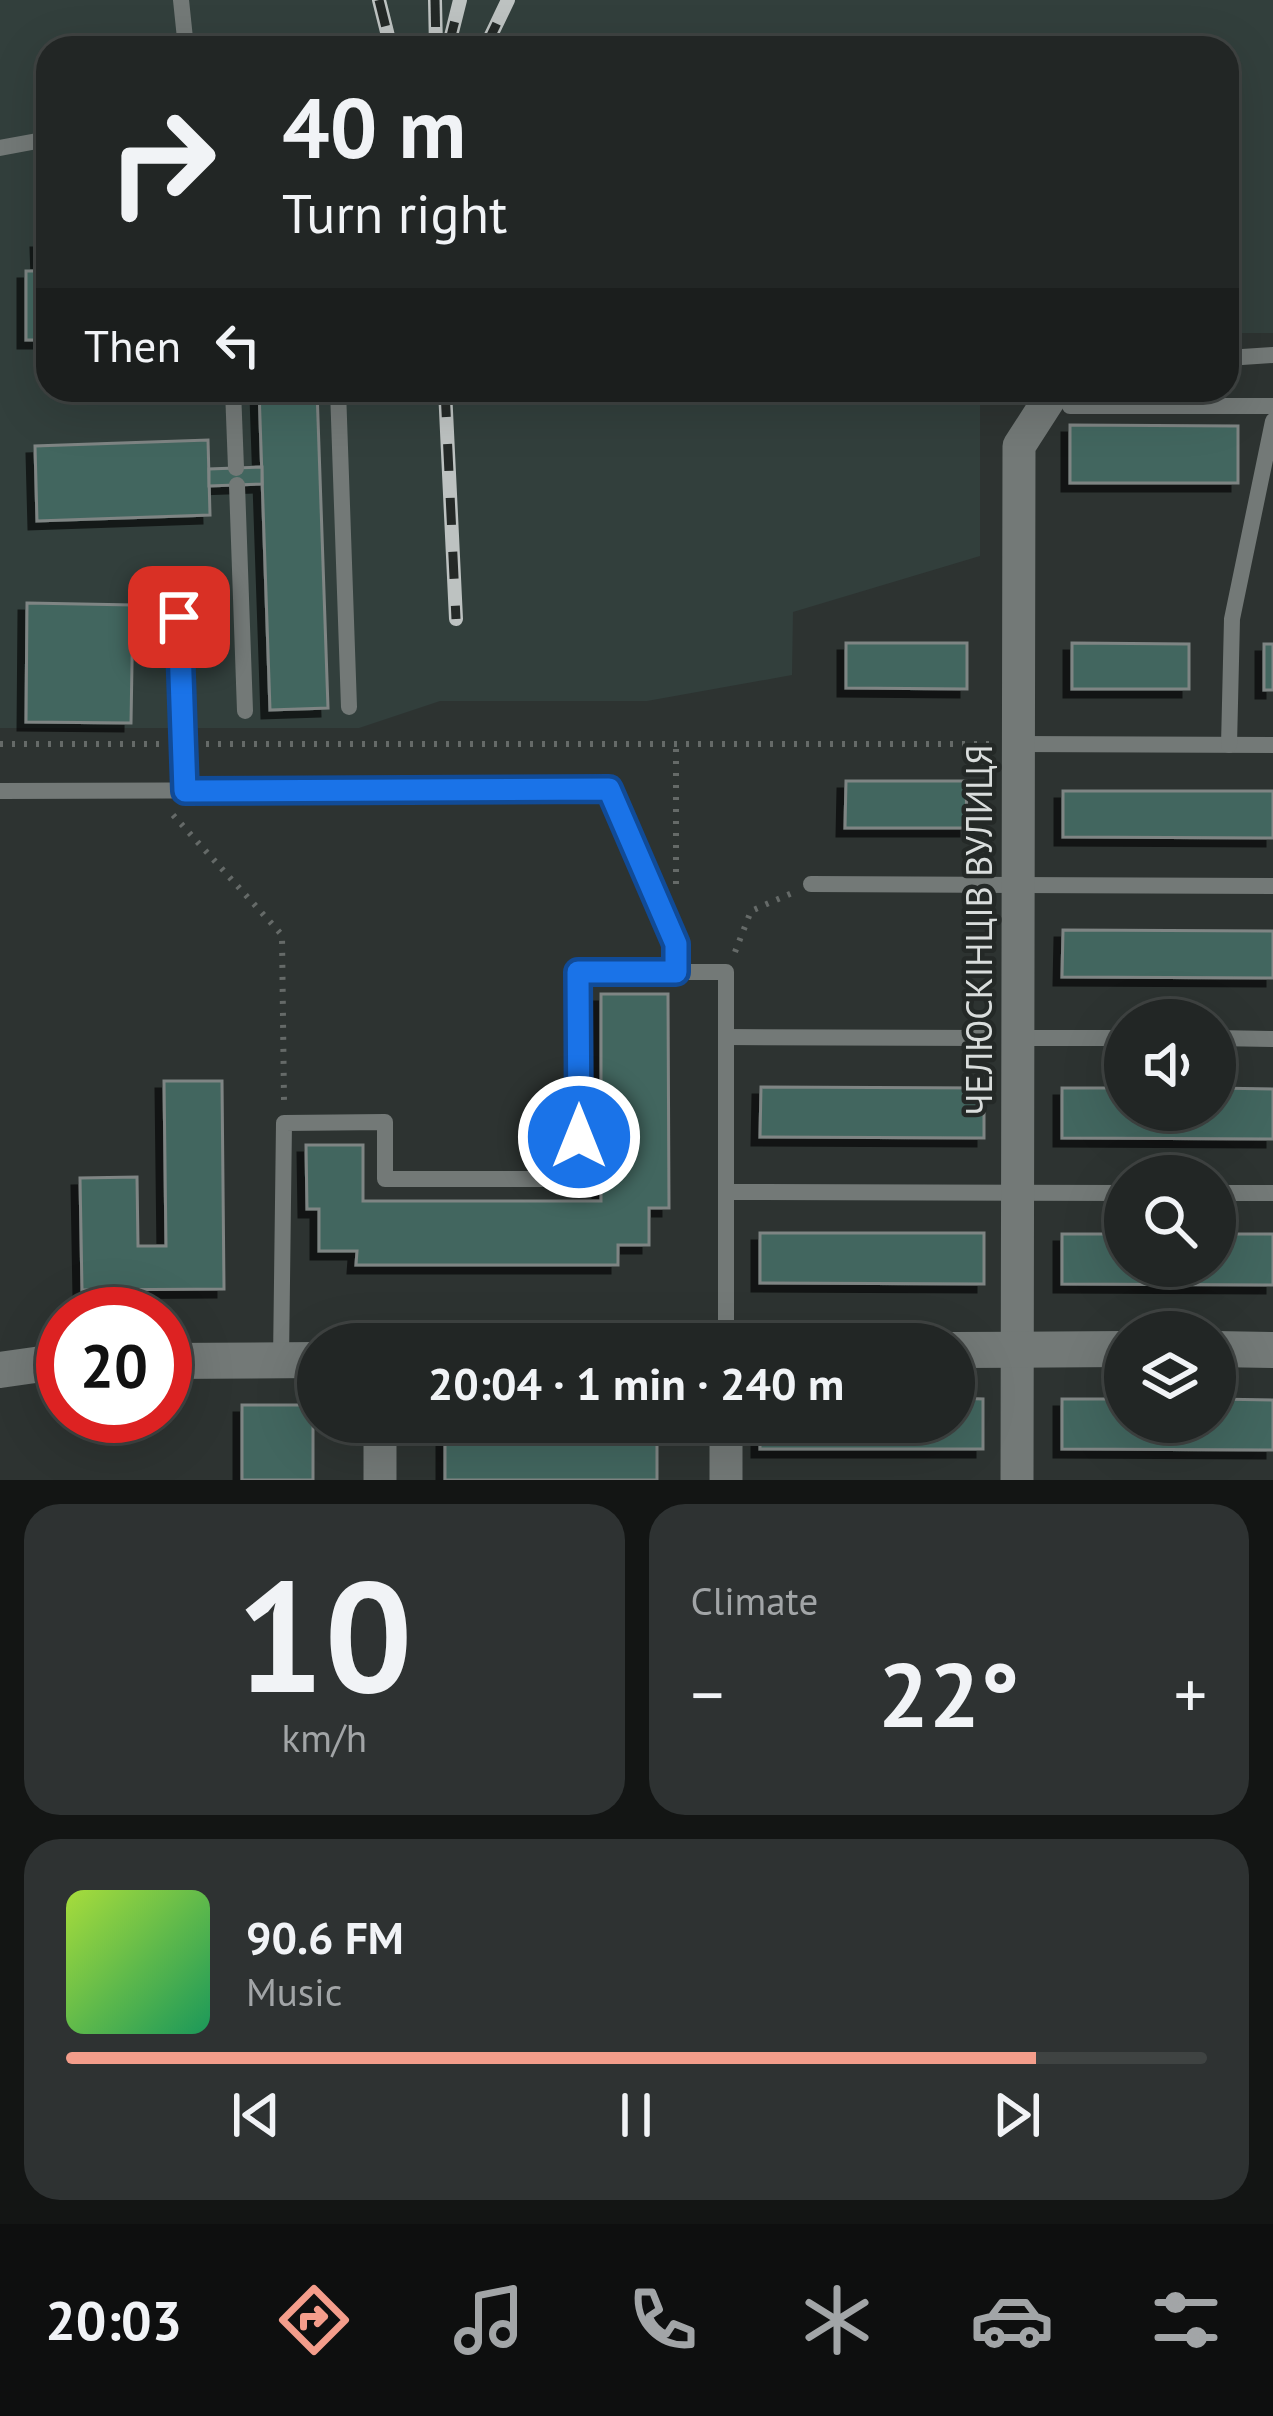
<!DOCTYPE html>
<meta charset="utf-8">
<style>
:root{--surface:#222625;--page:#2e3232;--text:#f1f3f6;--muted:#a2a5a7;--line:#3f4342;--accent:#f49d8b}
body{margin:0;font-family:"PT Sans",sans-serif;background:var(--page);color:var(--text);height:100vh;display:flex;flex-direction:column;font-size:45px;white-space:nowrap}
*{box-sizing:border-box;margin:0}
p{font-size:39px;color:var(--muted)}
.icon{flex:none;width:66px;height:66px;fill:none;stroke:currentColor;stroke-width:2;stroke-linecap:round;stroke-linejoin:round}
.map{position:relative;height:1480px;overflow:hidden}
.panel{display:flex;flex-direction:column;gap:24px;padding:24px;background:#131514;flex:1}
.panel>*{flex:none}
.banner{position:absolute;left:36px;top:36px;width:1203px;height:366px;border-radius:36px;box-shadow:0 12px 48px #0002,0 0 0 3px var(--line);background:#222625;color:var(--text);overflow:hidden}
.controls{position:absolute;left:1104px;top:999px;display:grid;gap:24px}
.controls a{display:grid;place-items:center;width:132px;height:132px;border-radius:50%;background:var(--surface);box-shadow:0 12px 48px #0002,0 0 0 3px var(--line);font-size:60px}
.speed{position:absolute;left:36px;top:1287px;display:flex;gap:24px;font-size:60px;font-weight:700;text-align:center}
.speed>*{display:grid;place-content:center;width:156px;height:156px;border-radius:50%;background:var(--surface);box-shadow:0 12px 48px #0002,0 0 0 3px var(--line);line-height:1}
.speed .limit{border:18px solid #d22;background:#fff;color:#111}
.pin{position:absolute;display:grid;place-items:center;width:102px;height:102px;color:#fff;margin:-51px;border-radius:24px;box-shadow:0 6px 18px #0006}
.me{position:absolute;width:132px;margin:-66px;rotate:0deg;stroke-linejoin:round;filter:drop-shadow(0 0 9px #0008)}
.turn{display:flex;align-items:center;gap:42px;height:252px;padding:0 48px;font-size:54px}
.turn .icon{width:156px;height:156px;stroke-width:2.5}
.turn b{display:block;font-size:84px;line-height:102px}
.then{display:flex;align-items:center;height:114px;padding:0 48px;background:#0003;gap:24px;font-size:45px}
.big{font-size:90px;font-weight:700;line-height:1.1}
.panel .widget{flex:1;display:flex;flex-direction:column;justify-content:center;gap:18px;min-width:0;padding:0 42px;border-radius:36px;background:var(--page)}
.panel .dial{align-items:center;gap:0}
.dial b{font-size:156px;line-height:1}
.song{display:flex;align-items:center;gap:36px}
.cover{width:144px;height:144px;border-radius:18px;background:linear-gradient(135deg,hsl(80 70% 55%),hsl(150 70% 35%))}
.played{height:12px;border-radius:6px;background:linear-gradient(90deg,var(--accent) 85%,var(--line) 85%)}
.keys{display:flex;justify-content:space-around;direction:ltr}
.heat{display:flex;justify-content:space-between;align-items:center;font-size:66px;direction:ltr}
.panel .tiles{flex:1;display:grid;gap:24px;grid-template-columns:1fr 1fr}
.widget:last-child{grid-column:span 2}
.trip{position:absolute;left:297px;top:1323px;width:678px;height:120px;border-radius:60px;background:var(--surface);box-shadow:0 12px 48px #0002,0 0 0 3px var(--line);font-weight:700;line-height:120px;text-align:center}
.tabs{display:flex;height:192px;justify-content:space-around;align-items:center;background:#0e0f0f;color:var(--muted)}
.tabs .icon{width:84px;height:84px}
.tabs .on{color:var(--accent)}
.tabs b{font-size:54px;color:var(--text)}
.map>svg:first-child{display:block}
</style>
<div class="map">
<svg width="1273" height="1480" viewBox="0 0 1273 1480">
<defs>
<filter id="shadow"><feDropShadow dx="-8" dy="8" stdDeviation="0" flood-color="#0009"/></filter>
</defs>
<rect width="100%" height="100%" fill="#2d3331"/>
<path fill="#323f3c" d="M0,0H1273V333H1227V48H48V390H980V556L793,612L792,675L647,701H440L359,728H0Z"/>
<g fill="#43665f" stroke="#7f8584" stroke-width="3" filter="url(#shadow)">
<path d="M39,240H48V340H26V271H40Z"/>
<path d="M259,390H317L328,708L270,710Z"/>
<path d="M1070,425L1238,426V483H1070Z"/>
<path d="M208,440L210,515L37,521L35,446Z"/>
<path d="M262,467V484L209,486V469Z"/>
<path d="M27,603L133,605L131,723L26,722Z"/>
<path d="M846,643H967V689L846,688Z"/>
<path d="M1072,643L1189,644V689H1072Z"/>
<rect x="1264" y="644" width="9" height="46"/>
<path d="M846,781H966L967,828H845Z"/>
<path d="M1063,791H1273V838L1063,837Z"/>
<path d="M1063,930L1273,931V978L1062,977Z"/>
<path d="M601,994H668L669,1208H649V1245H618V1265H356L357,1251H319V1209H307L306,1145H363V1201H601Z"/>
<path d="M164,1081H222L224,1289L82,1290L80,1178L137,1177L138,1246H166Z"/>
<path d="M761,1087L984,1088V1138L760,1137Z"/>
<path d="M1062,1088H1125V1110H1215V1088L1273,1089V1139L1062,1138Z"/>
<path d="M760,1233H984V1284L760,1283Z"/>
<path d="M1062,1234H1125V1266H1215V1234H1273V1285L1062,1284Z"/>
<path d="M954,1398L983,1399V1449H760V1422H954Z"/>
<path d="M1062,1399H1125V1422H1215V1399L1273,1400V1450L1062,1449Z"/>
<rect x="242" y="1405" width="71" height="75"/>
<path d="M657,1438V1480H445V1439Z"/>
</g>
<g fill="none" stroke-linecap="round" stroke-linejoin="round">
<g stroke="#656a68" stroke-width="6" stroke-dasharray="3 9" stroke-linecap="butt">
<path d="M0,744H163"/>
<path d="M206,744H991"/>
<path d="M173,815L282,935L284,1101"/>
<path d="M676,884V743"/>
<path d="M735,952L751,911L792,893"/>
</g>
<g stroke="#737977" stroke-width="16">
<path d="M181,0L186,48"/>
<path d="M0,148L48,139"/>
<path d="M1227,358L1273,355"/>
<path d="M233,390L236,468"/>
<path d="M338,390L349,707"/>
<path d="M1070,406H1273"/>
<path d="M237,485L245,711"/>
<path d="M179,617L185,791"/>
<path d="M1018,744L1273,745"/>
<path d="M1229,745L1232,619L1273,421"/>
<path d="M0,791L609,789L676,943V972"/>
<path d="M811,884L1273,886"/>
<path d="M726,1037L984,1038"/>
<path d="M1018,1038H1125"/>
<path d="M1215,1038L1273,1039"/>
<path d="M726,1192L1125,1193"/>
<path d="M1215,1193H1273"/>
<path d="M281,1361L284,1123L385,1122V1179H579L578,972H726V1344"/>
</g>
<g stroke="#737977" stroke-width="33">
<path d="M380,1480V1422"/>
<path d="M726,1480V1422"/>
<path d="M1017,1480L1019,446L1055,390"/>
</g>
<g stroke="#737977" stroke-width="36">
<path d="M1215,1349L1273,1350"/>
<path d="M954,1350L1125,1349"/>
<path d="M165,1361L318,1360"/>
<path d="M0,1370L63,1361"/>
</g>
<defs>
<g id="rail">
<path d="M379,0L391,48"/>
<path d="M435,0L436,48"/>
<path d="M448,48L460,0"/>
<path d="M485,48L508,0"/>
<path d="M445,390L456,619"/>
</g>
</defs>
<use href="#rail" stroke="#bdc2c1" stroke-width="14"/>
<use href="#rail" stroke="#242927" stroke-width="9" stroke-dasharray="27" stroke-linecap="butt"/>
</g>
<g fill="none" stroke-linecap="round" stroke-linejoin="round">
<defs>
<path id="route" d="M179,617L185,791L609,789L676,944V972H578L579,1137"/>
</defs>
<use href="#route" stroke="#114b97" stroke-width="30"/>
<use href="#route" stroke="#1a73e8" stroke-width="21"/>
</g>
<g text-anchor="middle" stroke-width="9" stroke-linejoin="round" paint-order="stroke">
<g font-size="36" fill="#d9dddc" stroke="#242927">
<text transform="translate(979 930) rotate(-90)" y="13">ЧЕЛЮСКІНЦІВ ВУЛИЦЯ</text>
</g>
</g>
</svg>
<div class="controls">
<a><svg class="icon" aria-label="sound" viewBox="0 0 24 24"><path d="M4 9h4l5-4v14l-5-4H4zM17 9q2 3 0 6"/></svg></a>
<a><svg class="icon" aria-label="search" viewBox="0 0 24 24"><circle cx="10" cy="10" r="6"/><path d="M15 15l6 6"/></svg></a>
<a><svg class="icon" aria-label="layers" viewBox="0 0 24 24"><path d="M12 4l9 5-9 5-9-5zM3 14l9 5 9-5"/></svg></a>
</div>
<div class="speed"><div class="limit">20</div></div>
<div class="pin" style="left:179px;top:617px;background:#d93025"><svg class="icon" aria-label="arrive" viewBox="0 0 24 24"><path d="M6 21V4h12l-3 4 3 4H6"/></svg></div>
<svg class="me" style="left:579px;top:1137px" viewBox="-20 -20 40 40"><circle r="17" fill="#1a73e8" stroke="#fff" stroke-width="3"/><path d="M0-11L8 9 0 5-8 9z" fill="#fff"/></svg>
<div class="trip">20:04 · 1 min · 240 m</div>
<div class="banner">
<div class="turn"><svg class="icon" aria-label="right" viewBox="0 0 24 24"><path d="M7 20v-9h11M14 6l5 5-5 5"/></svg><div><b>40 m</b>Turn right</div></div>
<div class="then">Then<svg class="icon" aria-label="left" viewBox="0 0 24 24"><path d="M17 20v-9H6M10 6l-5 5 5 5"/></svg></div>
</div>
</div>
<section class="panel">
<div class="tiles">
<div class="widget dial"><b>10</b><p>km/h</p></div>
<div class="widget"><p>Climate</p>
<div class="heat"><a>−</a><b class="big">22°</b><a>+</a></div>
</div>
<div class="widget">
<div class="song"><i class="cover"></i><div><b>90.6 FM</b><p>Music</p></div></div>
<div class="played"></div>
<div class="keys"><svg class="icon" aria-label="previous" viewBox="0 0 24 24"><path d="M18 5L8 12l10 7zM5 5v14"/></svg><svg class="icon" aria-label="pause" viewBox="0 0 24 24"><path d="M8 5v14M16 5v14"/></svg><svg class="icon" aria-label="next" viewBox="0 0 24 24"><path d="M6 5l10 7-10 7zM19 5v14"/></svg></div>
</div>
</div>
</section>
<nav class="tabs">
<b>20:03</b>
<svg class="icon on" aria-label="directions" viewBox="0 0 24 24"><path d="M12 3l9 9-9 9-9-9zM9 14v-3h6M13 9l2 2-2 2"/></svg>
<svg class="icon" aria-label="music" viewBox="0 0 24 24"><path d="M9 18V5l10-2v13"/><circle cx="6" cy="18" r="3"/><circle cx="16" cy="16" r="3"/></svg>
<svg class="icon" aria-label="phone" viewBox="0 0 24 24"><path d="M5 4h4l2 5-3 2q2 4 5 5l2-3 5 2v4C11 20 4 13 5 4z"/></svg>
<svg class="icon" aria-label="climate" viewBox="0 0 24 24"><path d="M12 3v18M4 7l16 10M4 17L20 7"/></svg>
<svg class="icon" aria-label="car" viewBox="0 0 24 24"><path d="M5 17H2v-5l4-1 3-4h7l3 4 3 1v5h-3M9 17h6M6 11h13"/><circle cx="7" cy="17" r="2"/><circle cx="17" cy="17" r="2"/></svg>
<svg class="icon" aria-label="filters" viewBox="0 0 24 24"><path d="M4 7h16M4 17h16"/><circle cx="9" cy="7" r="2"/><circle cx="15" cy="17" r="2"/></svg>
</nav>
